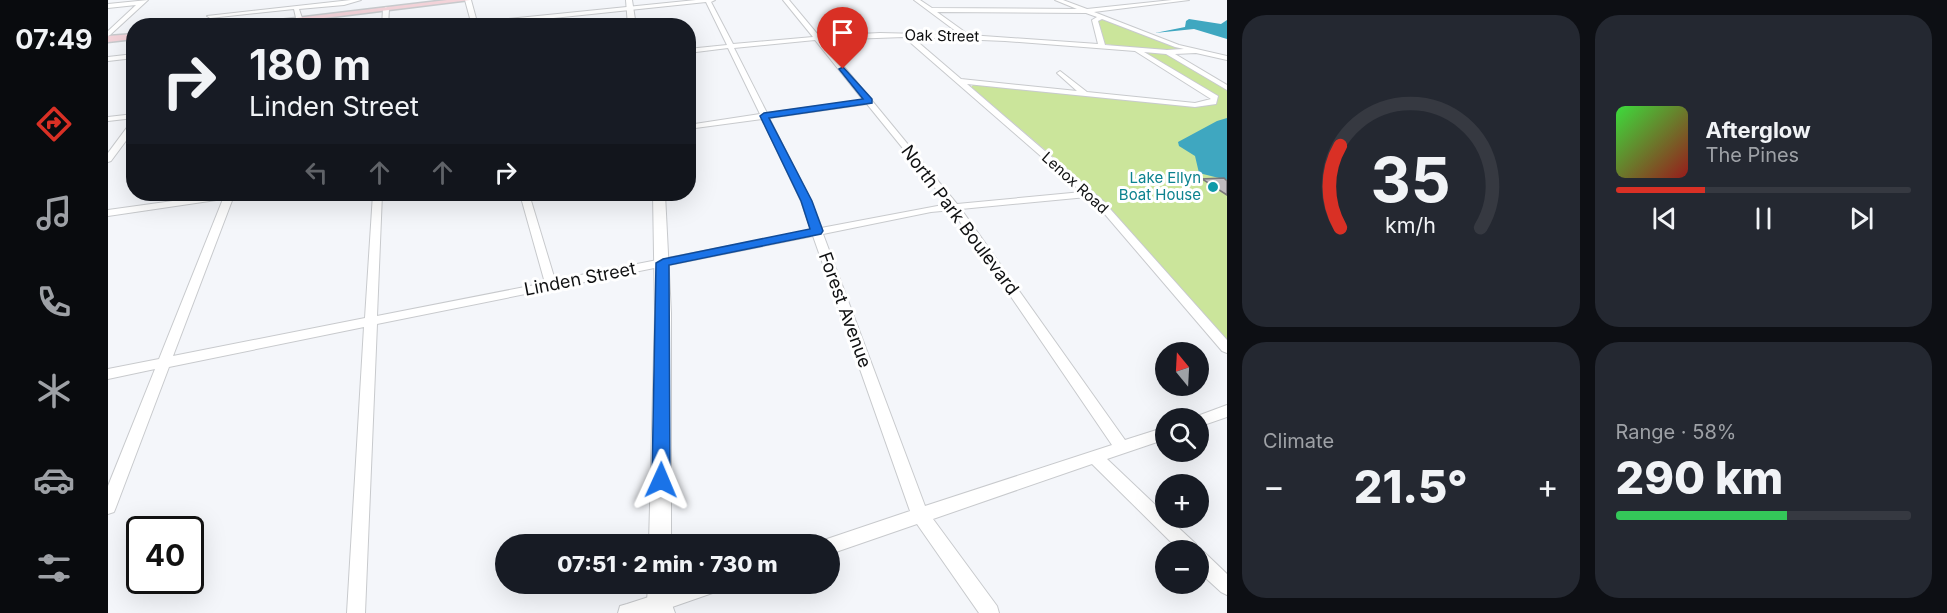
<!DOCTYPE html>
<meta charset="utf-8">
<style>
:root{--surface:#171b24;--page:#242831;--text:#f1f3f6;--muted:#9ea1a6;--line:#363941;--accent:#d93025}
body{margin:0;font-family:Inter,sans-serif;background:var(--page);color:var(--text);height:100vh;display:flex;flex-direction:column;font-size:22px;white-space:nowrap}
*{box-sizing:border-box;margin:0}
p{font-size:20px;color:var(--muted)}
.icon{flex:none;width:33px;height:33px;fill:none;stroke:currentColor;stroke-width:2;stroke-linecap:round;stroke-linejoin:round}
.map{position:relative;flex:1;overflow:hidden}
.side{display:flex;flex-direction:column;gap:15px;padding:15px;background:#0d0f14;width:720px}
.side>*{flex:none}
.hud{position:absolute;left:18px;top:18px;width:570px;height:183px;border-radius:24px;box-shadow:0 6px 24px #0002;background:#171b24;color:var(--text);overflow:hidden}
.needle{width:39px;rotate:342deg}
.tools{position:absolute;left:1047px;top:342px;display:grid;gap:12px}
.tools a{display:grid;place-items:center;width:54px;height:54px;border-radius:50%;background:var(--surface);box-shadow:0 6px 24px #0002;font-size:30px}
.speed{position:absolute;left:18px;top:516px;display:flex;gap:12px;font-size:30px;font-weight:700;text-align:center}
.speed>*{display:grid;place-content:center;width:78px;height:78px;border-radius:50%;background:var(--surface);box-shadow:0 6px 24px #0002;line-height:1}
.speed .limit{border:3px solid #111;border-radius:9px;background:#fff;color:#111}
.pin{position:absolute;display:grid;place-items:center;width:51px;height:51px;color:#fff;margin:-62px -26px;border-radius:50% 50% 50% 0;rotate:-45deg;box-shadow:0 0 6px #0007}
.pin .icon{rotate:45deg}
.me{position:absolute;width:66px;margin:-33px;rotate:1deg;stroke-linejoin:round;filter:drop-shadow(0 0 4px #0008)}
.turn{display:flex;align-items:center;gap:21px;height:126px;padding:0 24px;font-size:27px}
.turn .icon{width:78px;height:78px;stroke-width:2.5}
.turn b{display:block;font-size:42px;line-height:51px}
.lanes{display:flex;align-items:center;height:57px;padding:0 24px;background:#0003;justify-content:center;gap:30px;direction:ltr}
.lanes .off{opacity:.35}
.big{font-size:45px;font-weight:800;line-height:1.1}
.side .widget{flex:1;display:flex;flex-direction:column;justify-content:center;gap:9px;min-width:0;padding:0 21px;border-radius:24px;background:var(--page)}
.side .dial{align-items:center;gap:0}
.dial svg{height:156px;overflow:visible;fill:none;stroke:var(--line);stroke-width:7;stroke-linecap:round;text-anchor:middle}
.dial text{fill:var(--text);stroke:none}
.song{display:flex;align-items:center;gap:18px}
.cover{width:72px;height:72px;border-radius:9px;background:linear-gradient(135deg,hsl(120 70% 55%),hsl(0 70% 35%))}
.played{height:6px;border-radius:3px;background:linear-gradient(90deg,var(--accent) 30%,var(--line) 30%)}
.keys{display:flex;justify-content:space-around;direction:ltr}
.heat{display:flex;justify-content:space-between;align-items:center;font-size:33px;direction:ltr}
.charge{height:9px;border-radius:4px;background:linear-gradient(90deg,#34c759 58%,var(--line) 0)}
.side .tiles{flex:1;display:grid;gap:15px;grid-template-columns:repeat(2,1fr)}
.trip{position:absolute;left:387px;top:534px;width:345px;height:60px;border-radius:30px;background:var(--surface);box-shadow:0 6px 24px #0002;font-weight:800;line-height:60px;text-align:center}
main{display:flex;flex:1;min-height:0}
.tabs{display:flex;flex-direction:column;width:108px;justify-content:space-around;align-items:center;background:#090b0e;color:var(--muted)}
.tabs .icon{width:42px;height:42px}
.tabs .active{color:var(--accent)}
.tabs b{font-size:27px;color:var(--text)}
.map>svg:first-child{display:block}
</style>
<main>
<nav class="tabs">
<b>07:49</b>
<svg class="icon active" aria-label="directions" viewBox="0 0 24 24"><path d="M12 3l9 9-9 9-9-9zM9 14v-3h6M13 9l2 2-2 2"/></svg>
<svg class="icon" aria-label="music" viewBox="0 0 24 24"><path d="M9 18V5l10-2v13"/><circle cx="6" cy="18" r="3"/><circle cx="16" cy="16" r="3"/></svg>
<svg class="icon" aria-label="phone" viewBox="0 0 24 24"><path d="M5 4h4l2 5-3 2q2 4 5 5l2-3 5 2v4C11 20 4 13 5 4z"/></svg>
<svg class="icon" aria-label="climate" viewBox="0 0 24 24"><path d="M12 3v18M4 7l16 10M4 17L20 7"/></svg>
<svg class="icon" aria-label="car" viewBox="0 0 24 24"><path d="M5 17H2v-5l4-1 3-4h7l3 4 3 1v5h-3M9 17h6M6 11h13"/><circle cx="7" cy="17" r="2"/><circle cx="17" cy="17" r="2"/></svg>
<svg class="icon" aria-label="filters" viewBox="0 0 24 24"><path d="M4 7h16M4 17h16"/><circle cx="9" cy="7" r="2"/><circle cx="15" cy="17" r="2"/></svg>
</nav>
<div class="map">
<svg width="1119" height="613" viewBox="0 0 1119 613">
<rect width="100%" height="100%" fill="#f4f6fa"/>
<path fill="#cbe59b" d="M990,19L996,20L1076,50L1059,51L1119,88V342L971,179L863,87L865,85L1094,107L1103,98L1024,48L997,44Z"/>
<g fill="#3fa7c0">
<path d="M1081,19L1113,24L1119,20V39L1086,29L1047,33L1077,27L1078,21Z"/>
<path d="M1119,118V180L1091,173L1087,156L1071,146L1070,142L1109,121Z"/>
</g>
<path fill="#bebbbe" stroke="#797779" stroke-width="1.5" d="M1116,178L1119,181V195L1094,179Z"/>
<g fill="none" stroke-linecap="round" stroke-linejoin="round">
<defs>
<g id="minor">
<path d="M40,0L2,35L0,36V31L28,5L0,8V4Z"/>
<path d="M243,0H253L236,5L191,9L194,18L191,26H185L188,18L186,9L102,18L99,16Z"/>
<path d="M357,0H363L369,22L588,0H607L603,2L625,44L705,37L675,0H681L711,36L772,33L853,35L806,0H812L824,8L969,9L947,0H955L979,9L1064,0H1081L986,12L1071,45L1119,56V60L1088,53L1067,54L1119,85V90L1058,54L1036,52L1110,96L1108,104L1087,107L859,84L995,201L1119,340V353L1114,351L989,205L979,197L853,209L1017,440L1058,427V439L999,459L1058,515V518H1060L1088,544L1091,550L1096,552L1119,574V595L1113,592L1090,571V550H1071L984,464L825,519L889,606L891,613H871L809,524L722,554V544H714L716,540L802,511L705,236L269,324L257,613H239L256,327L61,367L8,507L6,512L0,514V486L47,369L0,379V369L51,359L115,199L0,216V210L115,194H136L125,198L65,356L257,318L265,194H274L269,316L437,283L412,194H421L447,280L703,230L693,201L654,119L580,129V125L652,114L620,48L580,53V49L619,45L598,2L370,26H338L363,22ZM829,12L978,13L989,17L984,20L990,44L861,35ZM994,19L1067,47L1076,49L1059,50L997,45L990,21ZM796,37L974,192L849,204L714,40ZM804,37L897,41L1027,51L1103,99L1087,103L979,92L952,71L949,73L950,74L969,91L853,79ZM707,40L755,100L659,113L626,48ZM759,104L840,204L713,228L703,201L661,118ZM844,210L1004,445L817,506L715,234L823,212Z"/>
<path d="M278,7L281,9L280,26H274L275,9Z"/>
<path d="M26,54V58L0,61V57Z"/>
<path d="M26,114V118L0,121V117Z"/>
<path d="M23,122H26V130L3,161L0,162V153Z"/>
<path d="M1119,405V417L1090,427V418H1084Z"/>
<path d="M581,584H616L613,590L547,613H510L512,606L519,604Z"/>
</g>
<g id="tertiary">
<path d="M518,0H524L528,26H520Z"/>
<path d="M545,194H557L563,313V544H541L547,313Z"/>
<path d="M540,584H562L563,602L567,613H543L539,602Z"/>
</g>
<g id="secondary">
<path d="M339,0H362L151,26H121Z"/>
<path d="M26,34V39L0,42V36Z"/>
</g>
</defs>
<use href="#minor" stroke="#c8cacd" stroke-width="2"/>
<use href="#tertiary" stroke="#c8cacd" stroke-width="2"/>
<use href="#secondary" stroke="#c8cacd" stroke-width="3"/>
<use href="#minor" fill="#fff" fill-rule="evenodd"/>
<use href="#tertiary" fill="#fff" fill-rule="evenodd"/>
<use href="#secondary" fill="#f3d3d9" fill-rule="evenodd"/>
</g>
<path fill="#1a73e8" stroke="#114b97" stroke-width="1.5" d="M735,67L764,99V103L661,118L704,201L715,231L713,234L561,265L562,480L559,485L553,488L547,485L544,480L548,263L555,259L702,229L693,201L652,116L656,113L755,99L731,69Z"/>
<circle fill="#0f9aa8" stroke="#fff" stroke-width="2" cx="1105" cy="187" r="6"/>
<g text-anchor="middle" stroke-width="6" stroke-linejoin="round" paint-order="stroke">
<g font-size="15" fill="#0f1011" stroke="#fff">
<text transform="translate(834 36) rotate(1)" y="5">Oak Street</text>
<text transform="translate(967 183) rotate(42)" y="5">Lenox Road</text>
</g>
<g font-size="15" fill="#0d838f" stroke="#fff" text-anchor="end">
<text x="1093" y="183">Lake Ellyn<tspan x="1093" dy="17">Boat House</tspan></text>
</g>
<g font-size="18" fill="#0f1011" stroke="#fff">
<text transform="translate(852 220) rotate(53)" y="6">North Park Boulevard</text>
<text transform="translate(472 279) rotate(-11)" y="6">Linden Street</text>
<text transform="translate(737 310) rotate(70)" y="6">Forest Avenue</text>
</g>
</g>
</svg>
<div class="tools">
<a><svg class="needle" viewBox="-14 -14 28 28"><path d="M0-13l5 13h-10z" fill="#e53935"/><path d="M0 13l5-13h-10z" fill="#9ea1a6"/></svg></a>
<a><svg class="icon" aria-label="search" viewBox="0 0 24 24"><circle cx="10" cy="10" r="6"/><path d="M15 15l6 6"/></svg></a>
<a>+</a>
<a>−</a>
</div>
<div class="speed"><div class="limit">40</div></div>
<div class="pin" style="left:735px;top:69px;background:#d93025"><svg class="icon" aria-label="arrive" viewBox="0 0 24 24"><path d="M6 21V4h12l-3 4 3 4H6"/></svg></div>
<svg class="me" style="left:553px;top:480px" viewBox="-20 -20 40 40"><path d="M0-17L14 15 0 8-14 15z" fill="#1a73e8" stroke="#fff" stroke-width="4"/></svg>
<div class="trip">07:51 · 2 min · 730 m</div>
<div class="hud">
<div class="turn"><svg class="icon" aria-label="right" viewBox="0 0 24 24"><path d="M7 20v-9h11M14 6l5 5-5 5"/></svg><div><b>180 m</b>Linden Street</div></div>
<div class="lanes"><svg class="icon off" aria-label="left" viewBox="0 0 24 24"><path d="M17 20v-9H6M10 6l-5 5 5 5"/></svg><svg class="icon off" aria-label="ahead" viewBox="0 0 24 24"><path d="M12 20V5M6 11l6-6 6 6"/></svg><svg class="icon off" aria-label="ahead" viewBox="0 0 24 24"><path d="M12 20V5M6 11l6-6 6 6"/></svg><svg class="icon" aria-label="right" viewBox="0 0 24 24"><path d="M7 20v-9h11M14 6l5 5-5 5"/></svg></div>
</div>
</div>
<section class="side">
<div class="tiles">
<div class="widget dial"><svg viewBox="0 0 100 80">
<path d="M14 69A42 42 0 1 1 86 69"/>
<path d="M14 69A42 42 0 0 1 14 27" stroke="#d93025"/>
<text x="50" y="56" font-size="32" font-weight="700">35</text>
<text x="50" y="72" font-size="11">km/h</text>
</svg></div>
<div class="widget">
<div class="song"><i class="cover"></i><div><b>Afterglow</b><p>The Pines</p></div></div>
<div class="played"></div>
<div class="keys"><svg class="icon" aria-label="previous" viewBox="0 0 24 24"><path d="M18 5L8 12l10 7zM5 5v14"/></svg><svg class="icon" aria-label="pause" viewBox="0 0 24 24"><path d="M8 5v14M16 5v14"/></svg><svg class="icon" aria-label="next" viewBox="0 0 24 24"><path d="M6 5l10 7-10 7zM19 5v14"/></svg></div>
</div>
<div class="widget"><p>Climate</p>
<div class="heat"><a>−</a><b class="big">21.5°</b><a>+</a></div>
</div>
<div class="widget"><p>Range · 58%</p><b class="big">290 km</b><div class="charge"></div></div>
</div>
</section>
</main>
